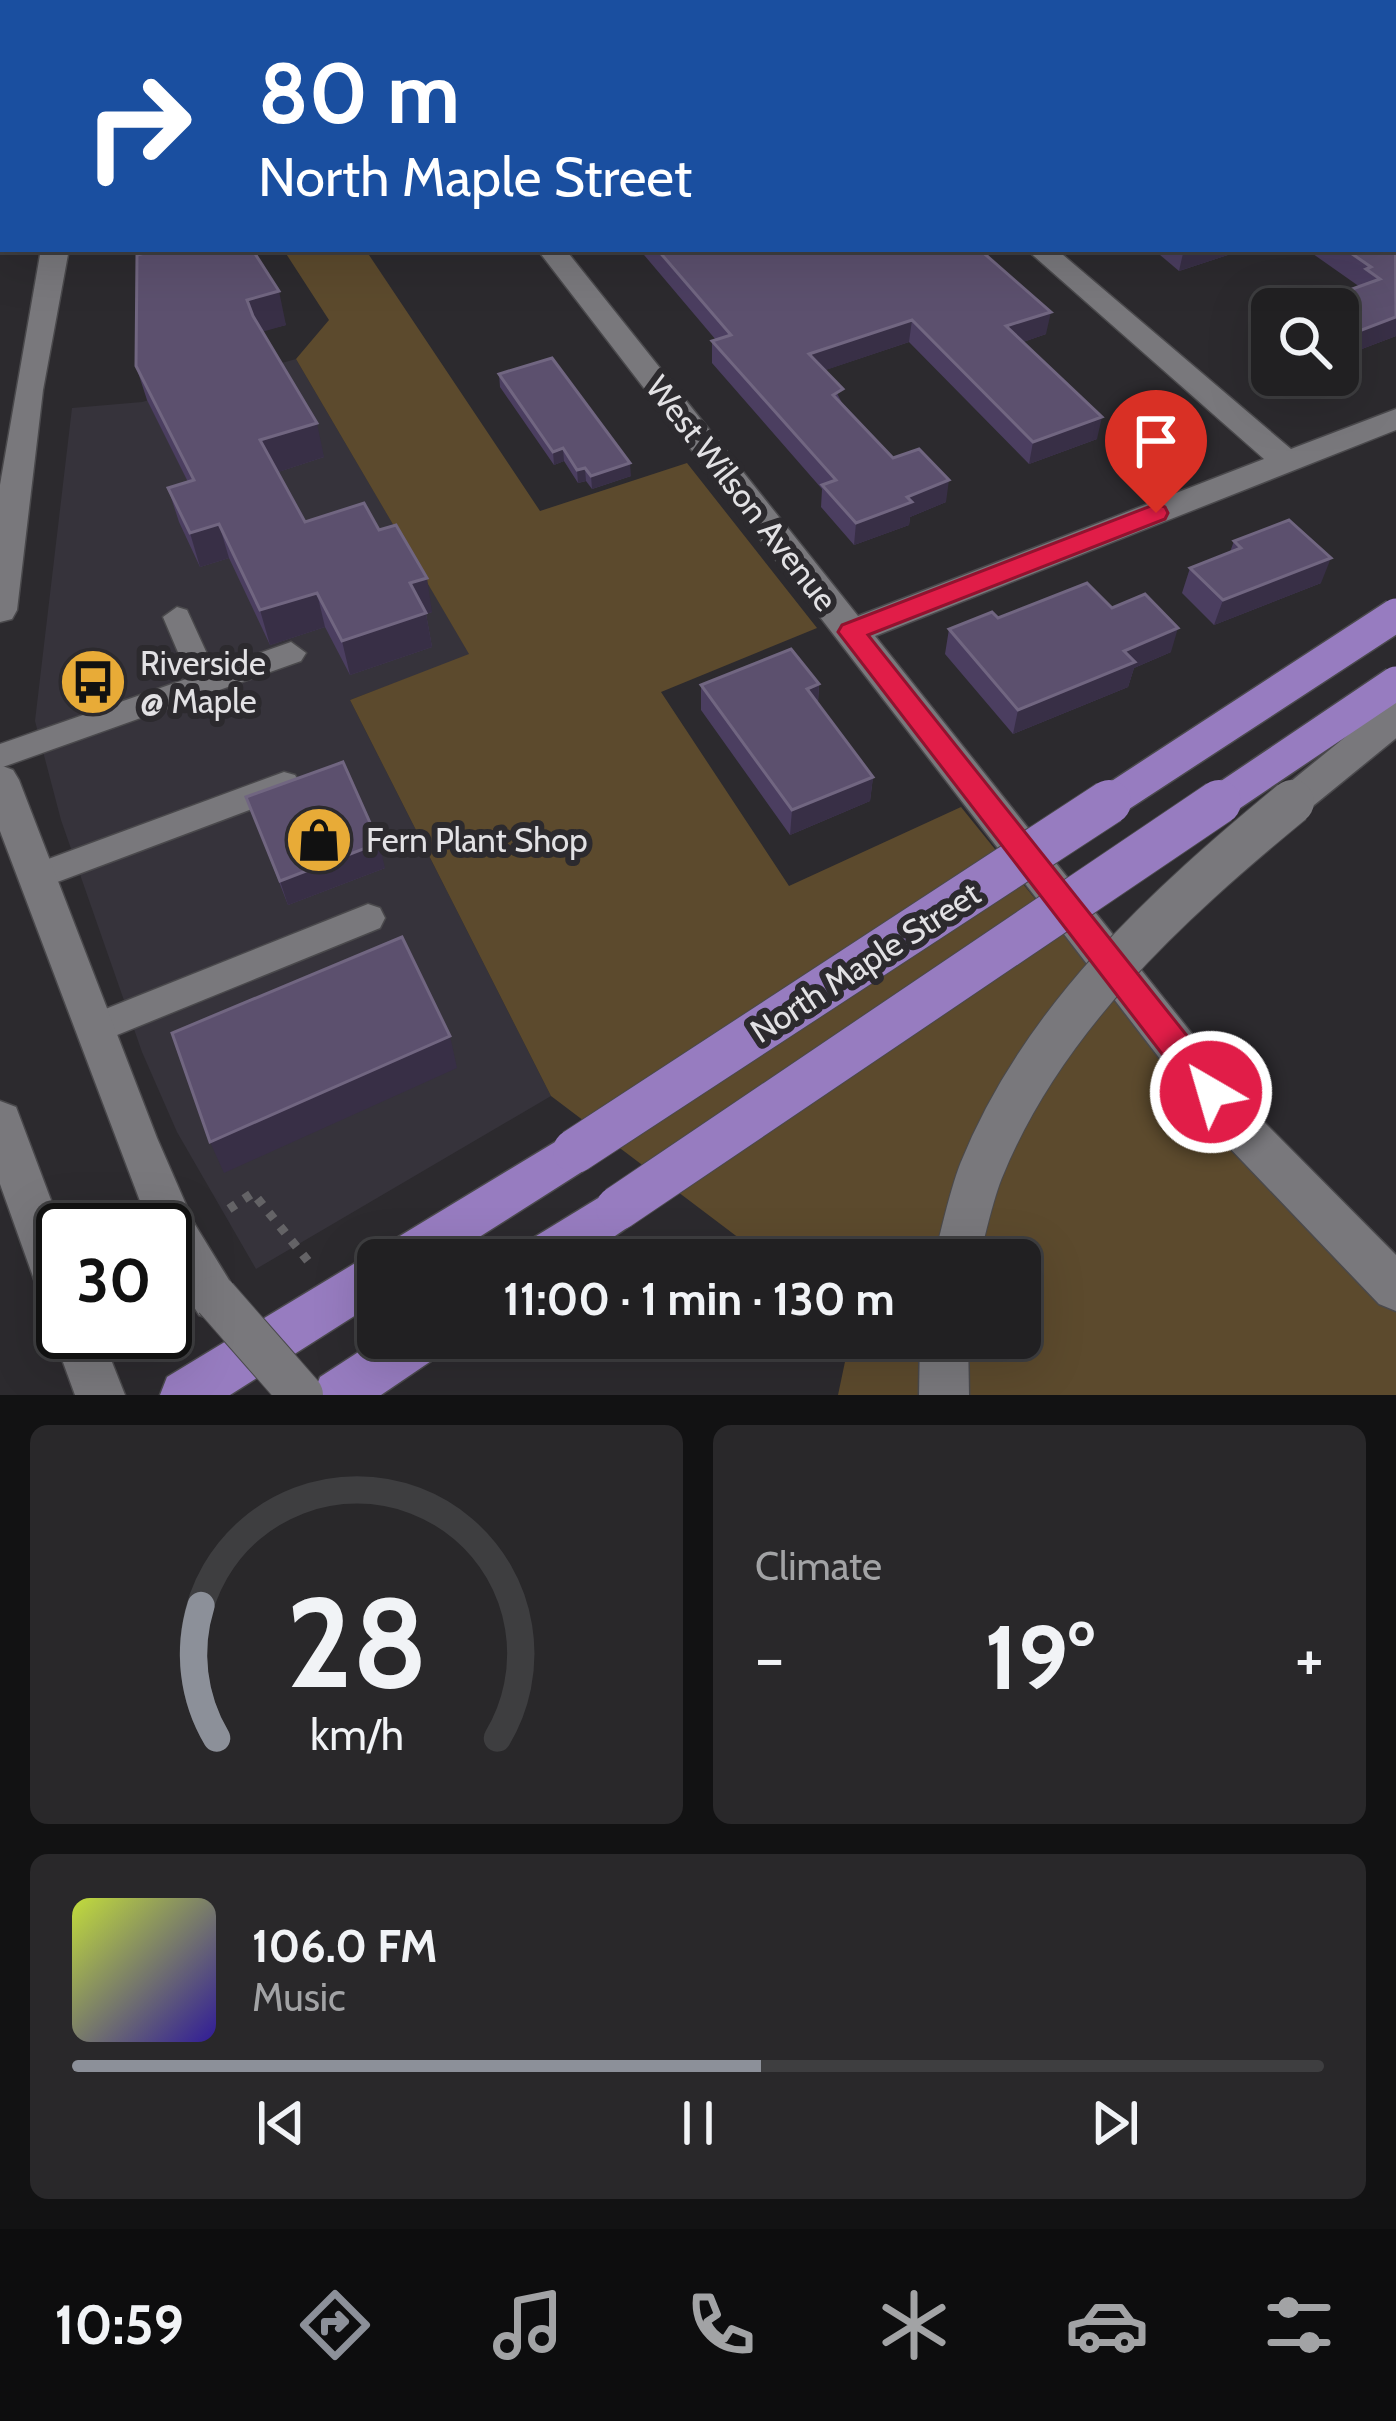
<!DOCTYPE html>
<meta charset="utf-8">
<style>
:root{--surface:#212022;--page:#29282a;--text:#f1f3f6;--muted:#a2a3a5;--line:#3e3e40;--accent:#8c9099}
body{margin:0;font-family:Cabin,sans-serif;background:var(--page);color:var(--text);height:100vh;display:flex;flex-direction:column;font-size:45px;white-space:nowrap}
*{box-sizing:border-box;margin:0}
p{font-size:39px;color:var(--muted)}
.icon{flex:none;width:66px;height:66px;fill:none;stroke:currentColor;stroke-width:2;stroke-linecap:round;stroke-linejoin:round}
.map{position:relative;height:1395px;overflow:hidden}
.panel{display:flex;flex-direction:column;gap:30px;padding:30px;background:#121213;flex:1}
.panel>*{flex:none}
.hud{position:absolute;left:0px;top:0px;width:1398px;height:252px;box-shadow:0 12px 48px #0002,0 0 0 3px var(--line);background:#1a4fa0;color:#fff;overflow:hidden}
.tools{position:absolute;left:1251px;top:288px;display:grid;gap:24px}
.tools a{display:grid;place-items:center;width:108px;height:108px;border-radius:18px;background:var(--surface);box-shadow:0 12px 48px #0002,0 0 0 3px var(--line);font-size:60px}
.speed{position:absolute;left:36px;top:1203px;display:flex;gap:24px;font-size:60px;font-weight:700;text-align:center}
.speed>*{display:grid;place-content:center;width:156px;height:156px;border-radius:50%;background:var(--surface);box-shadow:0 12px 48px #0002,0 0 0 3px var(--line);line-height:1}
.speed .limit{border:6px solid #111;border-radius:18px;background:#fff;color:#111}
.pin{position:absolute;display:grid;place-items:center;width:102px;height:102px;color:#fff;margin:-123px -51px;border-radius:50% 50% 50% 0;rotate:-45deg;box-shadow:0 0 12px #0007}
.pin .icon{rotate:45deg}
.me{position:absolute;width:132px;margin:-66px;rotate:322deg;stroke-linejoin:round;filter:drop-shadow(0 0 9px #0008)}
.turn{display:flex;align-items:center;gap:42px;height:252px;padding:0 60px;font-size:54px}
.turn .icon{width:156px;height:156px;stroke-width:2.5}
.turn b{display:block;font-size:84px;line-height:102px}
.big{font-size:90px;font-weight:700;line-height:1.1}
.panel .widget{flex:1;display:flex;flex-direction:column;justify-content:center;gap:18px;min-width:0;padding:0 42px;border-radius:18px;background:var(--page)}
.panel .dial{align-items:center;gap:0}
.dial svg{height:312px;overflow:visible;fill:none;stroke:var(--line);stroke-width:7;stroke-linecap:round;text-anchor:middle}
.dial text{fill:var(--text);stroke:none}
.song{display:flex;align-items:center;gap:36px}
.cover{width:144px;height:144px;border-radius:18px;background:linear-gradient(135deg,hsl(70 70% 55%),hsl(250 70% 35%))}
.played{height:12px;border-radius:6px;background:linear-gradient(90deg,var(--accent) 55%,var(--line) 55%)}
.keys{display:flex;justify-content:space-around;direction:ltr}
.heat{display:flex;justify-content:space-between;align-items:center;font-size:66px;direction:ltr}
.panel .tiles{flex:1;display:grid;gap:30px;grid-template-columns:1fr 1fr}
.widget:last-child{grid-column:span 2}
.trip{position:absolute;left:357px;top:1239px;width:684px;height:120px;border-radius:18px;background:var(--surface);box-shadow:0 12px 48px #0002,0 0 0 3px var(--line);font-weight:700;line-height:120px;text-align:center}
.tabs{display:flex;height:192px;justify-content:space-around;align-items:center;background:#0d0d0e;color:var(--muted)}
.tabs .icon{width:84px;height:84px}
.tabs .selected{color:var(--accent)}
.tabs b{font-size:54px;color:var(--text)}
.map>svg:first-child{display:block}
</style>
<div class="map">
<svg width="1396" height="1395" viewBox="0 0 1396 1395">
<rect width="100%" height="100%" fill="#2c2a2e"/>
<path fill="#36333b" d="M296,359L470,655L350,700L551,1096L256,1269L177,1132L142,1052L61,820L35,721L72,408L142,402Z"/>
<path fill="#5c4a2d" d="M283,249H373L367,252L540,511L687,463L817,628L661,692L789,886L961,807L1227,1137L1396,1312V1395H838L850,1338H1020V1260H768L551,1096L350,700L469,654L296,359L329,320Z"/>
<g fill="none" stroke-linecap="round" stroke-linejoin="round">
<defs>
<g id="lane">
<path d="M177,607L187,610L214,669L291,642L306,653L301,661L0,768V744L189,678L163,617Z"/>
<path d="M284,772L295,775L300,784L295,793L36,890L24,886L20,877L24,868Z"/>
<path d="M368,904L380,908L385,918L380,928L95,1044L83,1040L77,1029L83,1018Z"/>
</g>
<g id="street">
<path d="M741,0H764L766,3H743Z"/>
<path d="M1162,0H1186L1188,3H1164Z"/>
<rect x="1395" y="139" width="1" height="16"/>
<path d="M537,249H565L858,616L1264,459L1026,249H1056L1291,449L1396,409V430L875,636L1256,1114L1396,1255V1311L1379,1304L1224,1142Z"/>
</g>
<g id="secondary">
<path d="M78,0H100L101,3H79Z"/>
<path d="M41,249H69L43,390L17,610L12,619L0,622V485Z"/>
<path d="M0,765L13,770L19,780L157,1138L194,1223L240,1298L233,1315L216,1321L199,1315L165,1260V1230H151L0,831Z"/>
<path d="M0,1101L16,1107L63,1232V1332H100L125,1395H75L52,1332L58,1317L46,1313L0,1184Z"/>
<path d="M920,1338H968L969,1395H919Z"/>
</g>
<g id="primary">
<path d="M575,1130L591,1136L597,1151L591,1166L443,1260H378V1301L230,1395H160L167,1377Z"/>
<path d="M618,1186L634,1193L641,1208L634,1223L580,1260H517L523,1244Z"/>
<path d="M380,1338H447L440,1355L381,1395H313L320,1377Z"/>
</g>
</defs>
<use href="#lane" stroke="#4a494c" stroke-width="3"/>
<use href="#street" stroke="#4a494c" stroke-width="3"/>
<use href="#secondary" stroke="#4a494c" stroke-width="3"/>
<use href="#primary" stroke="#4a494c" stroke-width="3"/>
<path stroke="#646366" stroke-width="9" stroke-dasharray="8 10" stroke-linecap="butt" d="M229,1209L253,1193L308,1261"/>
<use href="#lane" fill="#79787c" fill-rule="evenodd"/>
<use href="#street" fill="#79787c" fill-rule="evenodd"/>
<use href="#secondary" fill="#79787c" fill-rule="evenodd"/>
<use href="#primary" fill="#977cc0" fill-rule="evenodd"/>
<defs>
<path id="secondary-bridge-far1" d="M1288,805L1396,717"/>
<g id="secondary-bridge">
<path d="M956,1260C964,1231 970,1199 981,1171C1042,1019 1167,905 1292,802"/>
<path d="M216,1298L301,1395"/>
</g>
<g id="primary-bridge-far1">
<path d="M1105,805L1396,615"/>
<path d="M1215,805L1396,683"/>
</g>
<g id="primary-bridge">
<path d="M575,1151L1109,802"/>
<path d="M618,1208L1219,802"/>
</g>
</defs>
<use href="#secondary-bridge-far1" stroke="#4a494c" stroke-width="36" stroke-linecap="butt"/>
<use href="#secondary-bridge" stroke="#4a494c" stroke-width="46" stroke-linecap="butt"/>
<use href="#primary-bridge-far1" stroke="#4a494c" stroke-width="36" stroke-linecap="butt"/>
<use href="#primary-bridge" stroke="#4a494c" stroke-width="46" stroke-linecap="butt"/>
<use href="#secondary-bridge-far1" stroke="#79787c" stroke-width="33"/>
<use href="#secondary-bridge" stroke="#79787c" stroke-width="44"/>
<use href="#primary-bridge-far1" stroke="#977cc0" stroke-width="33"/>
<use href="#primary-bridge" stroke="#977cc0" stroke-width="44"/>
</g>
<g fill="#4b3e60">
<path d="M1260,0H1396V47L1395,3H1265Z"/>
<path d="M157,249H260L254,251L286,325L262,331L324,457L278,472L305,522L379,530L432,612L426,614L432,647L350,675L325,627L270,645L229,558L200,567L179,522L168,488L188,482L147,400L136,366Z"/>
<path d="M639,249H979L1046,334L1023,342L1097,439L1029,464L909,342L825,370L842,403L893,458L946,502L910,517L909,525L854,545L821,507L822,489L712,363V341L716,340Z"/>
<path d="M1153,249H1246L1179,271Z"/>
<path d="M1306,249H1395L1396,336L1338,358V309L1360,287Z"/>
<path d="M499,374L631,476L592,489L586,481L578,483L564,461L554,465L500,387Z"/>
<path d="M1234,541L1321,583L1214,625L1182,593L1190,568L1230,552Z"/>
<path d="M1112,608L1171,652L1134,668L1128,687L1013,734L945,654L949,629L998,618Z"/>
<path d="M819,684L818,703L873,777L870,801L790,835L701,710V685Z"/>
<path d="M246,797L385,868L288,905Z"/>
</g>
<g fill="#382f46">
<path d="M1311,0H1337L1336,3H1299Z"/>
<path d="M1184,249H1246L1179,271Z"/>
<path d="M279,291L286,325L255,334L247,300Z"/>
<path d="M1051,312L1046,334L1003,349L1006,326Z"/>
<path d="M1396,317V336L1338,358V339Z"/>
<path d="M912,320L909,342L808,376L809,354Z"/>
<path d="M1102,417L1097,439L1029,464L1033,442Z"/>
<path d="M317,423L324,457L269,475L260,440Z"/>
<path d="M563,448L564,461L554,465L553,452Z"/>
<path d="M630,463L631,476L592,489L591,476Z"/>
<path d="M585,468L586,481L578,483L577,470Z"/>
<path d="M949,480L946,502L910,517L909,525L854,545L856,523L907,497Z"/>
<path d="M219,524L229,558L200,567L190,533Z"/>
<path d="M1331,558L1321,583L1214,625L1223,600Z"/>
<path d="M427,578L432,612L426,614L432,647L350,675L342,641L410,583Z"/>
<path d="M317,593L325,627L270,645L260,610Z"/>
<path d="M1178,628L1171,652L1134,668L1128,687L1013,734L1018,710L1124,651Z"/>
<path d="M819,684L817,709L807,689Z"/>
<path d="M873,777L870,801L790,835L792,810Z"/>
<path d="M379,843L385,868L288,905L280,881Z"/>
<path d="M450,1036L457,1068L224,1173L210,1142Z"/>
</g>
<g fill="#5c506e" stroke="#716681" stroke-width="3">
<path d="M190,0H280L282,3H192Z"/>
<path d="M602,0H677L664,3H605Z"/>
<path d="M1350,0H1396V27L1395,3H1355Z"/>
<path d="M1395,183L1396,317L1338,339V309H1297L1380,279L1366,269L1371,267L1345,249H1395Z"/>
<path d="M160,249H252L279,291L247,300L253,316L317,423L260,440L305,522L364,503L379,530L396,525L427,578L410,583L426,613L342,641L317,593L260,610L219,524L190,533L168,488L194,480L136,366L137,255Z"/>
<path d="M657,249H979L1051,312L1006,326L1102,417L1033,442L912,320L809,354L843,389L833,395L893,458L919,449L949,480L907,497L912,502L856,523L822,485L836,480L712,341L731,335Z"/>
<path d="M552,358L630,463L591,476L585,468L577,470L563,448L553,452L499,374Z"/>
<path d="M1289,520L1331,558L1223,600L1190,568L1241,548L1234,541Z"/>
<path d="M1087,583L1112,608L1145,594L1178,628L1124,651L1135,662L1018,710L949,629L992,612L998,618Z"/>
<path d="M791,649L819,684L807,689L873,777L792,810L701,685Z"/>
<path d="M343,762L379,843L280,881L246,797Z"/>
<path d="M402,937L450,1036L210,1142L172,1033Z"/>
</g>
<path fill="#e11d48" stroke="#92132f" stroke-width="3" d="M1156,504L1165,507L1168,513L1165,519L868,635L1223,1081L1228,1092L1223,1102L1211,1107L1199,1102L838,632L842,625Z"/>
<defs>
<symbol id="bus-disc" viewBox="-11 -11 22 22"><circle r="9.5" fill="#e8ab37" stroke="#2c2a2e"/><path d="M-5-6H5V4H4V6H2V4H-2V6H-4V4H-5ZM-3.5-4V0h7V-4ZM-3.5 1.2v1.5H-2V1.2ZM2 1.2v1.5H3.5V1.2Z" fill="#111"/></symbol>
<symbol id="shop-disc" viewBox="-11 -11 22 22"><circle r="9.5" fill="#e8ab37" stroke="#2c2a2e"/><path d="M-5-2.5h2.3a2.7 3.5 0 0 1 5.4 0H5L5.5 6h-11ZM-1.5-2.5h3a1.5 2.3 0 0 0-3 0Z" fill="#111"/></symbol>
</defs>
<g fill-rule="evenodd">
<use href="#bus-disc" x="55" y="644" width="76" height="76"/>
<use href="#shop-disc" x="281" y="802" width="76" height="76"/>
</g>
<g text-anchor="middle" stroke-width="12" stroke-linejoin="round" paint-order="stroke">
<g font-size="33" fill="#e2e1e4" stroke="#2c2a2e">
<text transform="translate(742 493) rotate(52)" y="12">West Wilson Avenue</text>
<text transform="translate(865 962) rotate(-33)" y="12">North Maple Street</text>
</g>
<g font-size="33" fill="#e2e1e4" stroke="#2c2a2e" text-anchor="start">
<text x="140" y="675">Riverside<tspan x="140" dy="38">@ Maple</tspan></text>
<text x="366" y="852">Fern Plant Shop</text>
</g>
</g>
</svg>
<div class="tools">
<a><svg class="icon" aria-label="search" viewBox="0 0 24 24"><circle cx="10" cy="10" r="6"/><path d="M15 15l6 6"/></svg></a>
</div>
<div class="speed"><div class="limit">30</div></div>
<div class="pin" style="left:1156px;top:513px;background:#d93025"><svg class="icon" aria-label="arrive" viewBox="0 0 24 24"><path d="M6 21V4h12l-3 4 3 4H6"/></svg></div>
<svg class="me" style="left:1211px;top:1092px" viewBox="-20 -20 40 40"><circle r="17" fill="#e11d48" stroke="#fff" stroke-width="3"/><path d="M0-11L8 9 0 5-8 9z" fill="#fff"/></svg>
<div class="trip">11:00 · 1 min · 130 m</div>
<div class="hud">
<div class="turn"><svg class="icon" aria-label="right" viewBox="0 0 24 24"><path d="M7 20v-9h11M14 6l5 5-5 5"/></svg><div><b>80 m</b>North Maple Street</div></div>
</div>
</div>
<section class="panel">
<div class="tiles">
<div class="widget dial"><svg viewBox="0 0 100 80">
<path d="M14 69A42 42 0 1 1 86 69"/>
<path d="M14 69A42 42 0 0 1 10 35" stroke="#8c9099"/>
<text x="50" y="56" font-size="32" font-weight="700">28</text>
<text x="50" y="72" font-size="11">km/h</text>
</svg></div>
<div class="widget"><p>Climate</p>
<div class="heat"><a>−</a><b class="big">19°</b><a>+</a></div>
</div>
<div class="widget">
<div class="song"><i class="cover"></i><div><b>106.0 FM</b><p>Music</p></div></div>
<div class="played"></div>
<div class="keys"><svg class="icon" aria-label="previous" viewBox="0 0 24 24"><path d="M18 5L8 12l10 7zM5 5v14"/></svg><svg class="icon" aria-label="pause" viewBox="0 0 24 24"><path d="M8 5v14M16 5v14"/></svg><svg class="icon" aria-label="next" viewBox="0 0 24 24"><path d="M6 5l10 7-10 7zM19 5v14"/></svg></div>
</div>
</div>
</section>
<nav class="tabs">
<b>10:59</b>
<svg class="icon selected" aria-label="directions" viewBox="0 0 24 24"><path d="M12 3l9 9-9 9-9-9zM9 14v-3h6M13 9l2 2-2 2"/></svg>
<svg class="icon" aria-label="music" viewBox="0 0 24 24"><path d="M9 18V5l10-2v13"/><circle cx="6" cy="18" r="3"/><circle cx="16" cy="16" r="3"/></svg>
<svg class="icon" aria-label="phone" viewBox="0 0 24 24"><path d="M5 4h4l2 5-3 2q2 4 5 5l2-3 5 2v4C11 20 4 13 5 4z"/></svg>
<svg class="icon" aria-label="climate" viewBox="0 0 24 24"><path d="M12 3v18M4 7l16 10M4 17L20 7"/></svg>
<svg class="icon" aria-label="car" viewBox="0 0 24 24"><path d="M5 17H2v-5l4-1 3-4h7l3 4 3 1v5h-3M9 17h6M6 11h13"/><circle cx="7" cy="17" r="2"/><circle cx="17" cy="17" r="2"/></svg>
<svg class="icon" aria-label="filters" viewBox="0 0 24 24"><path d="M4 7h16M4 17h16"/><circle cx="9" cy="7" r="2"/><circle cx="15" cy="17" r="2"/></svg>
</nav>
